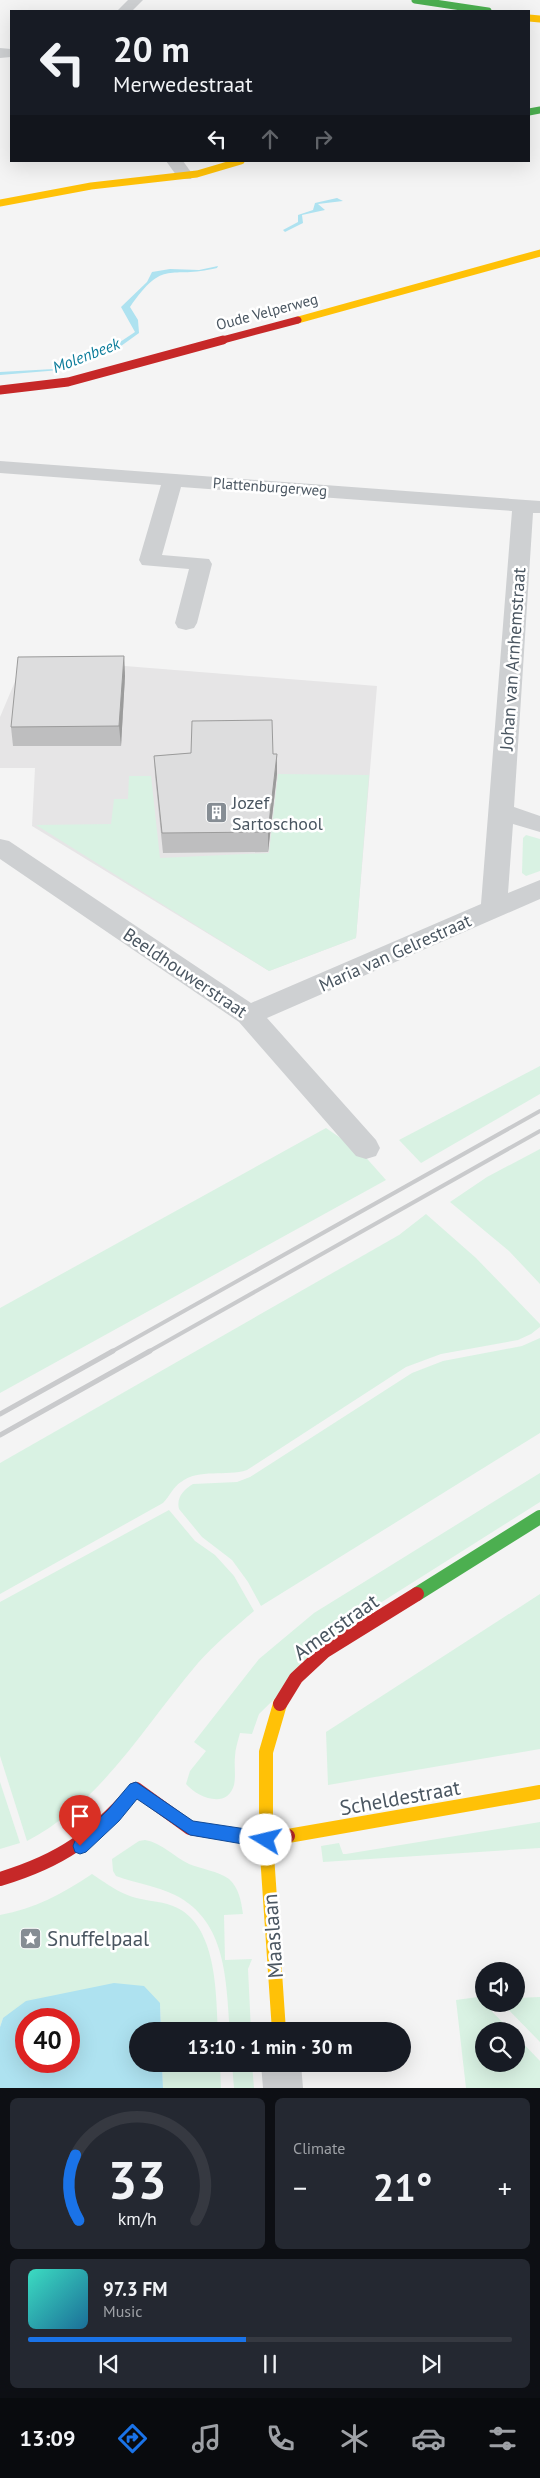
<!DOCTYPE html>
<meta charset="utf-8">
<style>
:root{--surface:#171b24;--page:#242831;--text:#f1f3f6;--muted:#9ea1a6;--line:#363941;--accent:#1a73e8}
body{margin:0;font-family:"PT Sans",sans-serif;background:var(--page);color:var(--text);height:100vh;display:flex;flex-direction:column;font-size:19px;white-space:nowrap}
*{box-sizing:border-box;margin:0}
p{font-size:16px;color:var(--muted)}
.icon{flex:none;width:28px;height:28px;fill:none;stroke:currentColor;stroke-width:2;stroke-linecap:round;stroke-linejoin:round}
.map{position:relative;height:2088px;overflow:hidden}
.drawer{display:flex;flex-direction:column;gap:10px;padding:10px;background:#0d0f14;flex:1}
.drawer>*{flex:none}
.hud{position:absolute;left:10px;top:10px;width:520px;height:152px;border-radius:0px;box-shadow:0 5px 20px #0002;background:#171b24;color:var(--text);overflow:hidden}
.fabs{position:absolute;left:475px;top:1962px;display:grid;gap:10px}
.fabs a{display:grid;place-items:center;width:50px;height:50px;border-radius:50%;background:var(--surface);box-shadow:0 5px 20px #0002;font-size:25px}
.speed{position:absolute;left:15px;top:2008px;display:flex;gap:10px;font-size:25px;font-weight:700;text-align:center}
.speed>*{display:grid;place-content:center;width:65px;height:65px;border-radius:50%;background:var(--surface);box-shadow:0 5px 20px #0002;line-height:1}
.speed .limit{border:8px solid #d22;background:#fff;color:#111}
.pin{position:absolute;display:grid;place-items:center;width:42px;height:42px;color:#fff;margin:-51px -21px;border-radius:50% 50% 50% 0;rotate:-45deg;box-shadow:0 0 5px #0007}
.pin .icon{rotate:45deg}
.me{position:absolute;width:55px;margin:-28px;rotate:279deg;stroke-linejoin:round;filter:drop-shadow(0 0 4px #0008)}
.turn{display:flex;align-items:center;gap:18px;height:105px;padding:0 20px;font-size:22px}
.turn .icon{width:65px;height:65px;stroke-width:2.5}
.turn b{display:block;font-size:35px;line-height:42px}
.lanes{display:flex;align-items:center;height:48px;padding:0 20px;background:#0003;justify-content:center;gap:25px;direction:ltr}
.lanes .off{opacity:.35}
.big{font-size:38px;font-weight:700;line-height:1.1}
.drawer .widget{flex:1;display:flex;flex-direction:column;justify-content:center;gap:8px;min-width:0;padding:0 18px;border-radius:8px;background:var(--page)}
.drawer .dial{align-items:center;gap:0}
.dial svg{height:130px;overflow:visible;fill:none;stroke:var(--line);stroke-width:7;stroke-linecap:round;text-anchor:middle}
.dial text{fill:var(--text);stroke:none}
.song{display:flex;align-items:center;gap:15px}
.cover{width:60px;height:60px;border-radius:8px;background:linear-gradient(135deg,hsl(170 70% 55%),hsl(200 70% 35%))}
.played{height:5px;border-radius:2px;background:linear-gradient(90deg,var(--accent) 45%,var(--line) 45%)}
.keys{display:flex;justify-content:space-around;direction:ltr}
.heat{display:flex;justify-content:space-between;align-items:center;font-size:28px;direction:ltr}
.drawer .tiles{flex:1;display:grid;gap:10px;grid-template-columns:1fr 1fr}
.widget:last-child{grid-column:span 2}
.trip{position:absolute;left:129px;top:2022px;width:282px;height:50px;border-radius:25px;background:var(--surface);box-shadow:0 5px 20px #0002;font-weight:700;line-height:50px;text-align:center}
.tabs{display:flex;height:80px;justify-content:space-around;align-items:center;background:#090b0e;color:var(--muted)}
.tabs .icon{width:35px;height:35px}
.tabs .selected{color:var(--accent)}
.tabs b{font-size:22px;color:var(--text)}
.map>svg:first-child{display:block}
</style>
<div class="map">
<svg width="540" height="2088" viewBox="0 0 540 2088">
<rect width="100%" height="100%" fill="#f4f4f4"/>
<path fill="#e6e5e6" d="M25,658L377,686L356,938L269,971L32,826L35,768H0V717Z"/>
<g fill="#d9f2e3">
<path d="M278,774L369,775L356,938L269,971L36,825L111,824L114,799H128L129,776H151L160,858L269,853Z"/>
<path d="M526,835L540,839V871L526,876L522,873L523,838Z"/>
<path d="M540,1066V1094L421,1163L399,1140Z"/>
<path d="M326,1128L361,1152L386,1180L0,1393V1308Z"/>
<path d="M540,1149V1284L509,1251L450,1202L487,1177Z"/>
<path d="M426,1214L476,1258L540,1324V1327L531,1334L518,1340L441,1354L406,1367L247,1470C226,1477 199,1468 181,1482C173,1487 170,1496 163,1503L0,1594V1463L399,1235Z"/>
<path d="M540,1338V1433L261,1606L248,1582L232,1560L202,1537L179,1509C176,1498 184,1489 193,1484L237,1482L250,1477L412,1373L443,1361L522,1346Z"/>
<path d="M540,1473V1502L358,1617L259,1714L252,1734L240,1733C238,1741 235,1749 235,1757C234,1765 236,1776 234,1785C227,1810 197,1797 186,1784L190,1771L206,1751L194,1742L259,1659L314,1613Z"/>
<path d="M169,1510L195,1541L215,1555L234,1576L254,1611C234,1628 215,1644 198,1663C144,1726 102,1802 27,1841L0,1756V1602Z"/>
<path d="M540,1594V1749L328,1785L326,1732Z"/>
<path d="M0,1782L20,1843L0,1849Z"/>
<path d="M540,1822V1848L323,1862L321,1846L339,1843L343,1854H346Z"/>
<path d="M145,1840C162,1843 174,1857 189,1864C201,1869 218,1871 229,1879C239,1888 241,1901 243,1914L224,1915L225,1960L252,1959L248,1969L251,2031H230C226,1981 227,1921 175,1895C157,1886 135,1883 116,1876L113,1871L112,1859L139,1841Z"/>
<path d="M92,1874C103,1881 113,1889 125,1894C139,1901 158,1900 173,1906C217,1923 216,1992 218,2031H161L160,2003L3,2018L0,2027V1915C34,1909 64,1893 92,1874Z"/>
<path d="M478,1997L511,2031H484V2064H516V2036L540,2061V2088H466L456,2000Z"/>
<path d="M540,1997V2042L503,2004H516V1998Z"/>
<path d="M162,2064H220L221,2088H163Z"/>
<path d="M232,2064H252L254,2088H234Z"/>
</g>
<g fill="#aee2f0" fill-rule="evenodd">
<path d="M337,198L343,201L318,204L325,210L302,215L303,223L285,232L283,230L298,222V215L313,210L315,203Z"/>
<path d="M218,266L217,268C168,280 165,257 130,307L138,320L139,333L121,346L89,355L60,370L0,375V372L54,369L74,362L77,356L114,346L135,332L121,307L147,282L152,272L170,269L199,270Z"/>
<path d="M114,1983L144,1986L160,2003L161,2031H138V2064H162L163,2088H0V2027L3,2018L26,2001ZM26,2019H69V2061H26Z"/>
</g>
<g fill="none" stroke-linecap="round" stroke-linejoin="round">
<g fill="#ced0d2" fill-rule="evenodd">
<path d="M128,0H143L132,11H117Z"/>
<path d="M0,48L11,49V57L0,58Z"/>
<path d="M166,161H183L193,175L191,179H179Z"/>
<path d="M0,461L540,501V513H533L514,807L540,816V832L513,824L508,893L540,880V899L267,1018L376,1140L380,1148L376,1156L366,1159L356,1156L239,1022L0,859V839L9,841L251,1003L481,904L512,511L181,487L162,555L209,559L212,564L197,623L194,628L186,630L178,628L175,623L189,569L142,565L139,560L161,485L0,473Z"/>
<path d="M261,2064H301L303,2088H263Z"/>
</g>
<g stroke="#4caf50" stroke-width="7">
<path d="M415,0L488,11"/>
<path d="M529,112L540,110"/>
</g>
<path stroke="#4caf50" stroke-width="14" d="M417,1594L540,1517"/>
<g stroke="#ffc107" stroke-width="7">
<path d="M529,18L540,19"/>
<path d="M0,203L91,186L197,174L241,161"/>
<path d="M298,320L540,253"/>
</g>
<g stroke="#ffc107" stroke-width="14">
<path d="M288,1836L540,1792"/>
<path d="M279,2031L266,1840V1752L280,1704"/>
</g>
<path stroke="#c62828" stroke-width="7" d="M219,341L298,320"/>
<path stroke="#c62828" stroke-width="9" d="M0,390L68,382L223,340"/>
<g stroke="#c62828" stroke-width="14">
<path d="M280,1704L296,1678L325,1651L417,1594"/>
<path d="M0,1879C63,1860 93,1837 136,1789L190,1828L266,1840L288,1836"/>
</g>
<g stroke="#c9cacc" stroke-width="4">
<path d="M111,1352L540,1111"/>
<path d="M148,1352L540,1131"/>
</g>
<g stroke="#c9cacc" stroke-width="5">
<path d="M0,1414L113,1351"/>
<path d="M0,1435L150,1351"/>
</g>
</g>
<g fill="#bebebf">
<path d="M124,656L125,676L121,746H13L11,727Z"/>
<path d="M191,753L277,754V774L268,852L163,853L155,775L154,756Z"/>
</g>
<g fill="#9b9b9b">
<path d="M124,656L125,676L121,746L119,726Z"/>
<path d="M277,754V774L268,852V832Z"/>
</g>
<g fill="#ddddde" stroke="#9b9b9b">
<path d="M124,656L119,726L11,727L18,657Z"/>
<path d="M272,720L273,754H277L268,832L162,833L154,756L191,753L192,721Z"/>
</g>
<path fill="#1a73e8" stroke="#114b97" d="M136,1782L193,1821L266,1832L272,1835L274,1840L272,1845L266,1848L190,1835L137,1799L119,1821L86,1852L80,1854L75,1852L73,1846L75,1841L108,1810L130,1784Z"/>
<defs>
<symbol id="building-square" viewBox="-11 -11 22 22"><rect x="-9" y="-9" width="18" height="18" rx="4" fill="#868d94" stroke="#fff"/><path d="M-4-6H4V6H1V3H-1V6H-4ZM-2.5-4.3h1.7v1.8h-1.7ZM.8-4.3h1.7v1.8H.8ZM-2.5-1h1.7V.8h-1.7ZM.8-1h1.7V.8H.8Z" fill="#fff"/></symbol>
<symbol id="sight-square" viewBox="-11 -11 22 22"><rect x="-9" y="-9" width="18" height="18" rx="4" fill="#868d94" stroke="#fff"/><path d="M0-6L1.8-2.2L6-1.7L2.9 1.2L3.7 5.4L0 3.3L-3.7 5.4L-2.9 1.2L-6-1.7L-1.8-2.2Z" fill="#fff"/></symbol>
</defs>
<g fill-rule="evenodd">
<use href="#building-square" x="204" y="800" width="25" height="25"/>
<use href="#sight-square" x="18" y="1926" width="25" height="25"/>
</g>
<g text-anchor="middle" stroke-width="5" stroke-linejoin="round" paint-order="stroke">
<g font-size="15" fill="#4a5661" stroke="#fff">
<text transform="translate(267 312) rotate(-15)" y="5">Oude Velperweg</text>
<text transform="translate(270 487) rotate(4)" y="5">Plattenburgerweg</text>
</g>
<g font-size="16" font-style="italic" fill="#0c7c9b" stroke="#fff">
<text transform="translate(86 355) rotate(-21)" y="6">Molenbeek</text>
</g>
<g font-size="18" fill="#4a5661" stroke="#fff">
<text transform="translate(513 659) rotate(-86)" y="6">Johan van Arnhemstraat</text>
<text transform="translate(395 953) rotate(-24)" y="6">Maria van Gelrestraat</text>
<text transform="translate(185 973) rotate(34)" y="6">Beeldhouwerstraat</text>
</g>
<g font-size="18" fill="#4a5661" stroke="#fff" text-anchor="start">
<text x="232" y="809">Jozef<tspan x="232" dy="21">Sartoschool</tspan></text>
</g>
<g font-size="21" fill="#4a5661" stroke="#fff">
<text transform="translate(336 1627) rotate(-35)" y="7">Amerstraat</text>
<text transform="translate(400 1798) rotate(-10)" y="7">Scheldestraat</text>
<text transform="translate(273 1936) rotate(-94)" y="7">Maaslaan</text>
</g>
<g font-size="21" fill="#4a5661" stroke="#fff" text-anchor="start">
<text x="47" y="1946">Snuffelpaal</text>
</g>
</g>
</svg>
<div class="fabs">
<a><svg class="icon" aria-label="sound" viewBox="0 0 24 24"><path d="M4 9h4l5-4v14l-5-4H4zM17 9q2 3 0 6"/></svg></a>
<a><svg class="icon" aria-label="search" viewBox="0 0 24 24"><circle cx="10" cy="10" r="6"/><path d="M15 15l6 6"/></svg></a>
</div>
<div class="speed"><div class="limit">40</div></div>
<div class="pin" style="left:80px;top:1846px;background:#d93025"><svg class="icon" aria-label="arrive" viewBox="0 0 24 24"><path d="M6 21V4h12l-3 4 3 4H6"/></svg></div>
<svg class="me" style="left:266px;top:1840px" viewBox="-20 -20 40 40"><circle r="19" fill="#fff"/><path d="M0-13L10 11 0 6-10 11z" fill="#1a73e8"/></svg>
<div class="trip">13:10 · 1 min · 30 m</div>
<div class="hud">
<div class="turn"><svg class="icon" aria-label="left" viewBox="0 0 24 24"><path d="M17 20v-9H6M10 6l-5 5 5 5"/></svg><div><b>20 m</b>Merwedestraat</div></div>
<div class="lanes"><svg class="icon" aria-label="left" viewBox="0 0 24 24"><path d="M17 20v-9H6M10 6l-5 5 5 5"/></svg><svg class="icon off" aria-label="ahead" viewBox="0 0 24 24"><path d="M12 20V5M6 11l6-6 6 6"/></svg><svg class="icon off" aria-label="right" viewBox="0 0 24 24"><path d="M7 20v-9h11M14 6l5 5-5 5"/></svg></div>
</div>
</div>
<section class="drawer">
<div class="tiles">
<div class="widget dial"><svg viewBox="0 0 100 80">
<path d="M14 69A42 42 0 1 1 86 69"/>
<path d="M14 69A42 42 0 0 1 12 29" stroke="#1a73e8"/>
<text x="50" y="56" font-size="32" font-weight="700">33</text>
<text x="50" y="72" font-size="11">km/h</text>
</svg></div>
<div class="widget"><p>Climate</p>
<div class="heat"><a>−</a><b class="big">21°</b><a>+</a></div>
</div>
<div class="widget">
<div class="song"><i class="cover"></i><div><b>97.3 FM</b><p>Music</p></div></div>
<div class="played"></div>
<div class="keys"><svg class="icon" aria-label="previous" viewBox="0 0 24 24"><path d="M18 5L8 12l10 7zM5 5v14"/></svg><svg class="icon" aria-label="pause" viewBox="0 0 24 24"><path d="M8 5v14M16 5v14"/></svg><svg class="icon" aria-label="next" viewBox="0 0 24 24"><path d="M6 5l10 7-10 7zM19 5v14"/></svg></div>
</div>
</div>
</section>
<nav class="tabs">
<b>13:09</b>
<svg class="icon selected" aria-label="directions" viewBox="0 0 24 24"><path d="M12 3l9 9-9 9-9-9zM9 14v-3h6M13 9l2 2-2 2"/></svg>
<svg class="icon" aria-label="music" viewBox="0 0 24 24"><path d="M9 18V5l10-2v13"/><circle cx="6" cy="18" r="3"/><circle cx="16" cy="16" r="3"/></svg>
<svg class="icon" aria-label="phone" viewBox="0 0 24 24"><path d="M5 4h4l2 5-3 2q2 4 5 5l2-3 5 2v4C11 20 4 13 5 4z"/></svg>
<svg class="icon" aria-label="climate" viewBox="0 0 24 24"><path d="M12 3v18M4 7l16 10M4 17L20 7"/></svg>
<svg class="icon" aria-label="car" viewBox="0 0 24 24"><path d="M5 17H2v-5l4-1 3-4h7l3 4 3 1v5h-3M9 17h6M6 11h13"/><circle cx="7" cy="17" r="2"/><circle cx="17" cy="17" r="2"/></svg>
<svg class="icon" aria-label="filters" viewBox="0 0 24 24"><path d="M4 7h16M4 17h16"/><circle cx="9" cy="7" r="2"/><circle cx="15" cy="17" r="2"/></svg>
</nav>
